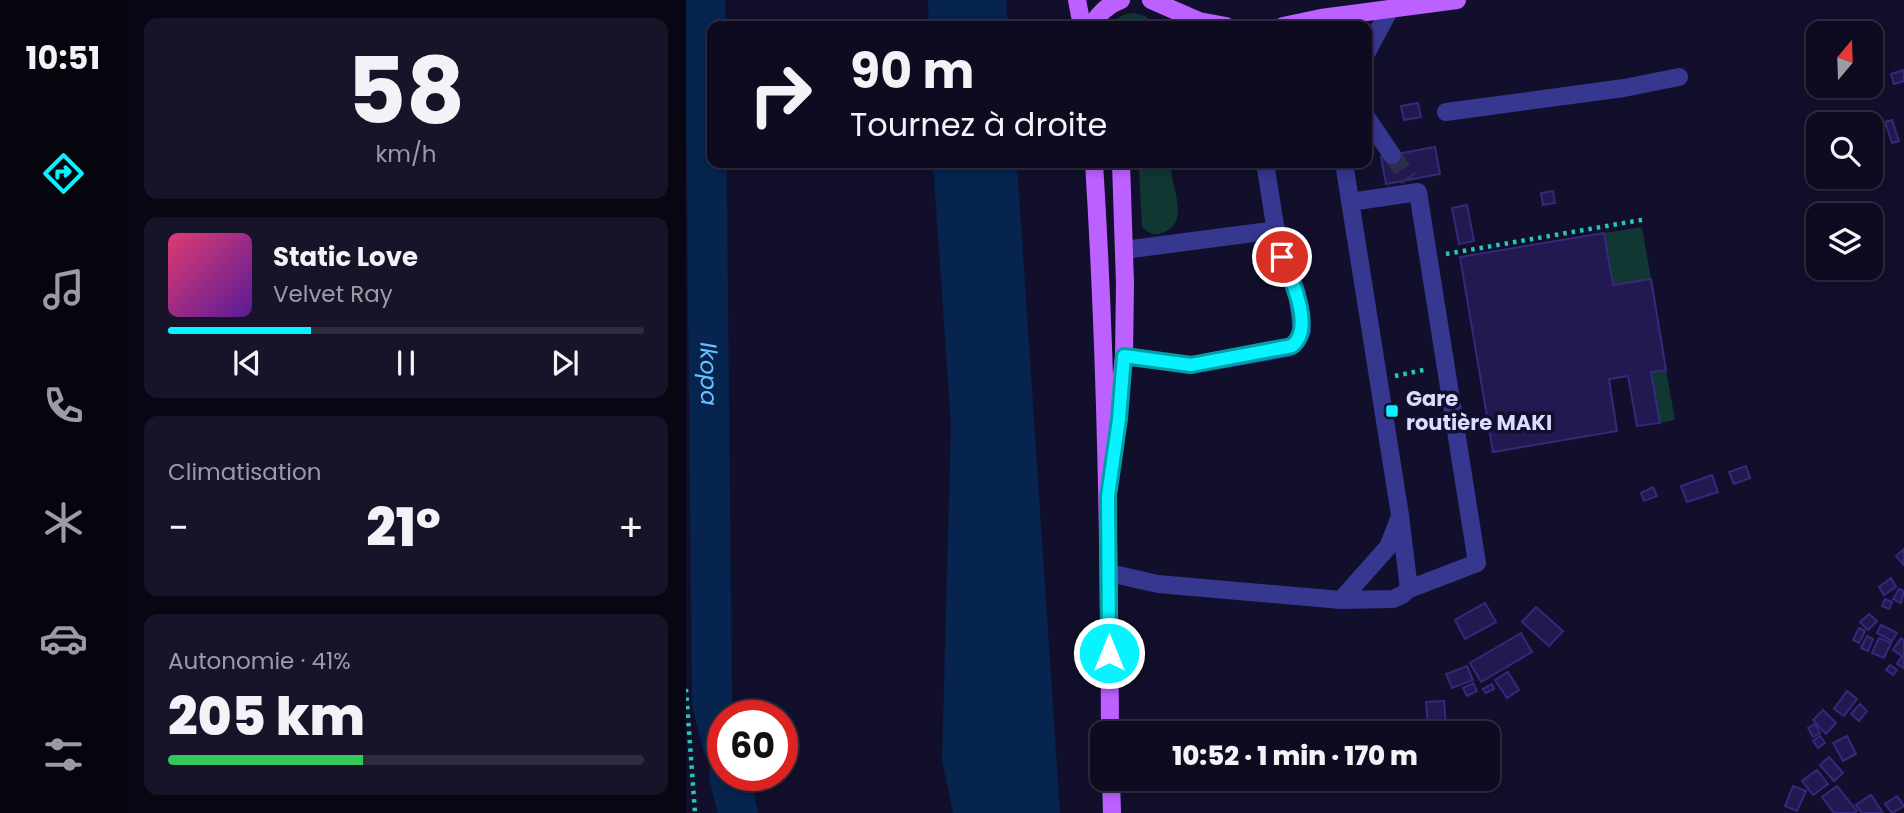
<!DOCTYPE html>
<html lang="fr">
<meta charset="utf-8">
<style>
:root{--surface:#0e0b21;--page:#17142a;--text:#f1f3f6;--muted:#9b9ba5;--line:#2e2b3f;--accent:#06f3ff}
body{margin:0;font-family:Poppins,sans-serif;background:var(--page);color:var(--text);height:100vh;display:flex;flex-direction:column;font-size:26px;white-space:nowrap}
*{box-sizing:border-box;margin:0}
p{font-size:23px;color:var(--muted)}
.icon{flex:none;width:38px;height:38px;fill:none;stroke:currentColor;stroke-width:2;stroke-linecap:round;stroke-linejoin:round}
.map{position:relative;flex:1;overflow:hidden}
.sheet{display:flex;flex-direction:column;gap:18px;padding:18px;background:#080612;width:560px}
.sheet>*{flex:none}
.guide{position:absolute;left:21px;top:21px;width:665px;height:147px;border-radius:14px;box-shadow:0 4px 10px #0003,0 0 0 2px var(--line);background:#0e0b21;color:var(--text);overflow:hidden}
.needle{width:46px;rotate:19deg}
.fabs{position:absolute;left:1120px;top:21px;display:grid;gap:14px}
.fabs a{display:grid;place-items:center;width:77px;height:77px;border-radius:14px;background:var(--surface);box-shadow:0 4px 10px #0003,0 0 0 2px var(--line);font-size:35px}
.speed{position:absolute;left:21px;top:700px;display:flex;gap:14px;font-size:35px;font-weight:700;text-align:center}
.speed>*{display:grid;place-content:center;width:91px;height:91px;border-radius:50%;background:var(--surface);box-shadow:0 4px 10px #0003,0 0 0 2px var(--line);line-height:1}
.speed .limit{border:10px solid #d22;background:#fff;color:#111}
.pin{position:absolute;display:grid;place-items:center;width:60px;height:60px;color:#fff;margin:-30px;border:4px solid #fff;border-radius:50%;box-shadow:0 2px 7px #0007}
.me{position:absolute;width:77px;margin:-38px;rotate:0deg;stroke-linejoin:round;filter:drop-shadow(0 0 5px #0008)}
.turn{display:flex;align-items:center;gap:24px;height:147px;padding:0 28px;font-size:32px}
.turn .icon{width:91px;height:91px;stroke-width:2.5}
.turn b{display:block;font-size:49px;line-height:60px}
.big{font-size:52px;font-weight:800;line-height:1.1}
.sheet .card{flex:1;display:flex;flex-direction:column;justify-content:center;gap:10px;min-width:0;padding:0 24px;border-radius:14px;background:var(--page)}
.sheet .dial{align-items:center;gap:0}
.dial b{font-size:91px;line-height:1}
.song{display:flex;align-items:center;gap:21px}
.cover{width:84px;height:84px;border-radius:10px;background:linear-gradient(135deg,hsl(340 70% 55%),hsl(270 70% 35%))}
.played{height:7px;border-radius:4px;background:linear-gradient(90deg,var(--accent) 30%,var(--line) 30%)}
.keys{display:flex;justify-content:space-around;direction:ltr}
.heat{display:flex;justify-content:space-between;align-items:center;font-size:38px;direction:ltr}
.charge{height:10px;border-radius:5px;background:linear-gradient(90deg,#34c759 41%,var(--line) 0)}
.trip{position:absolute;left:404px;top:721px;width:410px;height:70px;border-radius:14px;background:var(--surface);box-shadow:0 4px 10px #0003,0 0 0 2px var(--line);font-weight:800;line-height:70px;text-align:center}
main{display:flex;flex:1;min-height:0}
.tab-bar{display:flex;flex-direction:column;width:126px;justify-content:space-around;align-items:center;background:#06040d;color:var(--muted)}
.tab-bar .icon{width:49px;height:49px}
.tab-bar .on{color:var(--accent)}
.tab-bar b{font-size:32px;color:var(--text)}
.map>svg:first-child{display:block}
</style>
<main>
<nav class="tab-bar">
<b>10:51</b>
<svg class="icon on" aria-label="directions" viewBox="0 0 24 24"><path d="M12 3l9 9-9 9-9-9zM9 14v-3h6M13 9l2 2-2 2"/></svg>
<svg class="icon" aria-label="music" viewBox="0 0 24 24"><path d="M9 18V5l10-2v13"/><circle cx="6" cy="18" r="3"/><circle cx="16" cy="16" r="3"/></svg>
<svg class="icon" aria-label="phone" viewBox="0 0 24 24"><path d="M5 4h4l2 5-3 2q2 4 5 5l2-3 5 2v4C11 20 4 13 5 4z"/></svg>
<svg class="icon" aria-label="climate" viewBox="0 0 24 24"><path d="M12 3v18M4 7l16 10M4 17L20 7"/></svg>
<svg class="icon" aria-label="car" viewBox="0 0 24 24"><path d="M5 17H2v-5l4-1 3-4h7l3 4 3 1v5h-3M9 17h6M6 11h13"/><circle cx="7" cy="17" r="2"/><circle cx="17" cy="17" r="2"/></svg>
<svg class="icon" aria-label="filters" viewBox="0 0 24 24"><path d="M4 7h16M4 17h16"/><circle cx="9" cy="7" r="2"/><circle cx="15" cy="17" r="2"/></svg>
</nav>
<section class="sheet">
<div class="card dial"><b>58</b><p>km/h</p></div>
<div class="card">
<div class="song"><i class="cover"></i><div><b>Static Love</b><p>Velvet Ray</p></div></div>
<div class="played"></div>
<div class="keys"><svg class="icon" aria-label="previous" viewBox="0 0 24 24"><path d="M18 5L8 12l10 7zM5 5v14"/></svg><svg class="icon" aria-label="pause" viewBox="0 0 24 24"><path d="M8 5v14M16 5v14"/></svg><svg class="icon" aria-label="next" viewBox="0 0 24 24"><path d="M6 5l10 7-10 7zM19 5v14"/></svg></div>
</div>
<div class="card"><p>Climatisation</p>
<div class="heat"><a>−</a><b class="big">21°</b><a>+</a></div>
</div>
<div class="card"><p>Autonomie · 41%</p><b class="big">205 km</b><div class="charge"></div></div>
</section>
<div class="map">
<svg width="1218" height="813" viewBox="0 0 1218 813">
<rect width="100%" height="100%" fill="#120f2c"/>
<g fill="#113733">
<path d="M448,13L459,16L473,26H422L437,15Z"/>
<path d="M456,163H485C483,185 507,223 476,233C467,236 463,233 456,227L453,170Z"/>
<path d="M956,227L965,279L927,285L918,233Z"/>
<path d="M980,370L989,420L974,423L965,372Z"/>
</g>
<g fill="#06244e">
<path d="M242,0H320L322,26H243Z"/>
<path d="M247,163H331L374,813H267L256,760L265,425Z"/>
</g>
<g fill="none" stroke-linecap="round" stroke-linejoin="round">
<g stroke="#06244e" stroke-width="40">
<path id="s1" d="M19,0L26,703L37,747"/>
<path d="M43,775L52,813"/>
</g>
</g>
<g fill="#21194f" stroke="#35297d" stroke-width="2">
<path d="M1218,70V81L1208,84L1205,74Z"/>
<path d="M732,103L735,117L718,120L715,106Z"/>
<path d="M1206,120L1213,141L1206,143L1199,122Z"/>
<path d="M749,147L754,174L700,184L695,157Z"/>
<path d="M867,191L869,203L857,205L855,193Z"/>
<path d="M781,205L788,241L773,244L766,208Z"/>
<path d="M918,233L927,285L965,279L980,370L965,372L974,423L951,426L942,376L923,379L931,431L807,452L774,257Z"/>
<path d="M1060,466L1064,478L1048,484L1043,472Z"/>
<path d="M1026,475L1032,492L1001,502L995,486Z"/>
<path d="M967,487L971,496L958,501L955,493Z"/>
<path d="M1218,549V565L1210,556Z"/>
<path d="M1205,578L1210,587L1198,595L1193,587Z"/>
<path d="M1213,589L1218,591L1215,603L1207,599Z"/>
<path d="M1199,599L1206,602L1203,609L1196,606Z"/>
<path d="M799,603L810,622L779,639L769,620Z"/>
<path d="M850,607L877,631L863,646L836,622Z"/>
<path d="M1183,614L1191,621L1182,630L1174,622Z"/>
<path d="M1195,625L1211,633L1206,641L1191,633Z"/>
<path d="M1173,628L1179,631L1173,643L1167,640Z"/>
<path d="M835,633L846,652L795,682L784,663Z"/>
<path d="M1181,636L1187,639L1182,651L1175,648Z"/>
<path d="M1193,638L1205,643L1198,658L1186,653Z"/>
<path d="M1215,638L1218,640V657L1207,650Z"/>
<path d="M1216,656L1218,657V668L1211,664Z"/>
<path d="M1204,665L1211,670L1207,675L1200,670Z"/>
<path d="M781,666L787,680L766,688L760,674Z"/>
<path d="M822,672L833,690L821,698L809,680Z"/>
<path d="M787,683L791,691L781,696L777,688Z"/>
<path d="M806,684L808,689L800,693L797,689Z"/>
<path d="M1161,691L1171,699L1158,716L1148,709Z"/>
<path d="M758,701L760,726L742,727L740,702Z"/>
<path d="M1174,704L1181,711L1173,721L1165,714Z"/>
<path d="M1137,710L1150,723L1140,734L1127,720Z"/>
<path d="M1129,724L1134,733L1127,737L1122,728Z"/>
<path d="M1134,736L1139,743L1132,748L1127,741Z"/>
<path d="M1161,736L1170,754L1157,761L1147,743Z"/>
<path d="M1143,757L1157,773L1148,781L1134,765Z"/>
<path d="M1131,770L1142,784L1127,795L1116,781Z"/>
<path d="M688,779H700L701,781L680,791L677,784Z"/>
<path d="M1107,786L1120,791L1111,811L1099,806Z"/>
<path d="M1151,786L1171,811L1168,813H1148L1136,797Z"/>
<path d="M1185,795L1197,813H1176L1170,805Z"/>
<path d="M1211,796L1218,806L1206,813L1199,804Z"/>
</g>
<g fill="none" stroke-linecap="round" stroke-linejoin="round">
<path stroke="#302d4c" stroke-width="18" stroke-dasharray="18 9" stroke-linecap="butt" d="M706,155L723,179"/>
<g stroke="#26c7b5" stroke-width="4.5" stroke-dasharray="3.5 5" stroke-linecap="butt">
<path d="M760,254L961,219"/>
<path d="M709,376L742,369"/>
<path d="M0,689L9,813"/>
</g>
<g stroke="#36378f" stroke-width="18">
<path d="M681,52L704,9"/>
<path d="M760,112L938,88L993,77"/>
<path d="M681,118L706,155"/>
<path d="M658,163L714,515L723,589"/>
<path d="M438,250L591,230"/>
<path d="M438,356L505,365L602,348L610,342L616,331L611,293L592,244L579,163"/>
<path d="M423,573L472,584L655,600L707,599L716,595L723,589L791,563L732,192L664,202"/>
<path d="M655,600L702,547L713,519"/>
</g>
<g stroke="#bc61ff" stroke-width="18">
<path d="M391,0L396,26"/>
<path d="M465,0L513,21L540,26"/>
<path d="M405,26C413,14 421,5 435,0"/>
<path d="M597,26L635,18L771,0"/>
<path d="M408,163C420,353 423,543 424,733"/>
<path d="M428,451L438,356L439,284L435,163"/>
<path d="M425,779L426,813"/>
</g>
</g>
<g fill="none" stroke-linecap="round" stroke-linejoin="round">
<defs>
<path id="route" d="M423,653L422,496L433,419L438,356L505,365L606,346C629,328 605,279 596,257"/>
</defs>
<use href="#route" stroke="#049ea6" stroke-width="18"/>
<use href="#route" stroke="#06f3ff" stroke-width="12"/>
</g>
<rect fill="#06f3ff" stroke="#120f2c" stroke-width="2.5" x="699" y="404" width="14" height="14" rx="3.5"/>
<g text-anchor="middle" stroke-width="7" stroke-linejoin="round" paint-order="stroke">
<g font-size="21" font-weight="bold" fill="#dcdaff" stroke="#120f2c" text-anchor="start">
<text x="720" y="406">Gare<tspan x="720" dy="24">routière MAKI</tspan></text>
</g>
<g font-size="23" font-style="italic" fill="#68c1ff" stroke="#120f2c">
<text dy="8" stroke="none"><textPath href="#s1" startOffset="374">Ikopa</textPath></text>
</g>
</g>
</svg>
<div class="fabs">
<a><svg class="needle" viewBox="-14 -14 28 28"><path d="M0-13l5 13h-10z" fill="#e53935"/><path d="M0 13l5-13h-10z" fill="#9b9ba5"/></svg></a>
<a><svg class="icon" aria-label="search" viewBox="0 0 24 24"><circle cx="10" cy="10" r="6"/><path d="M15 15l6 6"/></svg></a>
<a><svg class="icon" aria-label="layers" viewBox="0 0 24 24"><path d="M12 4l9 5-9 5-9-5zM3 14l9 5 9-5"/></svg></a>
</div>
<div class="speed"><div class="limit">60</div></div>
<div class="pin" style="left:596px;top:257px;background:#d93025"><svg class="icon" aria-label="arrive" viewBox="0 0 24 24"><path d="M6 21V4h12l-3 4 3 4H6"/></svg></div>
<svg class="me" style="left:423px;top:653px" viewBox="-20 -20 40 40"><circle r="17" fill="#06f3ff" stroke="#fff" stroke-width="3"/><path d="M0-11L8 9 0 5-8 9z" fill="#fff"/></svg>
<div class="trip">10:52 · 1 min · 170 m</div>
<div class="guide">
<div class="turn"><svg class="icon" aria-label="right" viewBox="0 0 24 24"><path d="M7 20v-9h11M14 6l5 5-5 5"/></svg><div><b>90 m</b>Tournez à droite</div></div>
</div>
</div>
</main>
